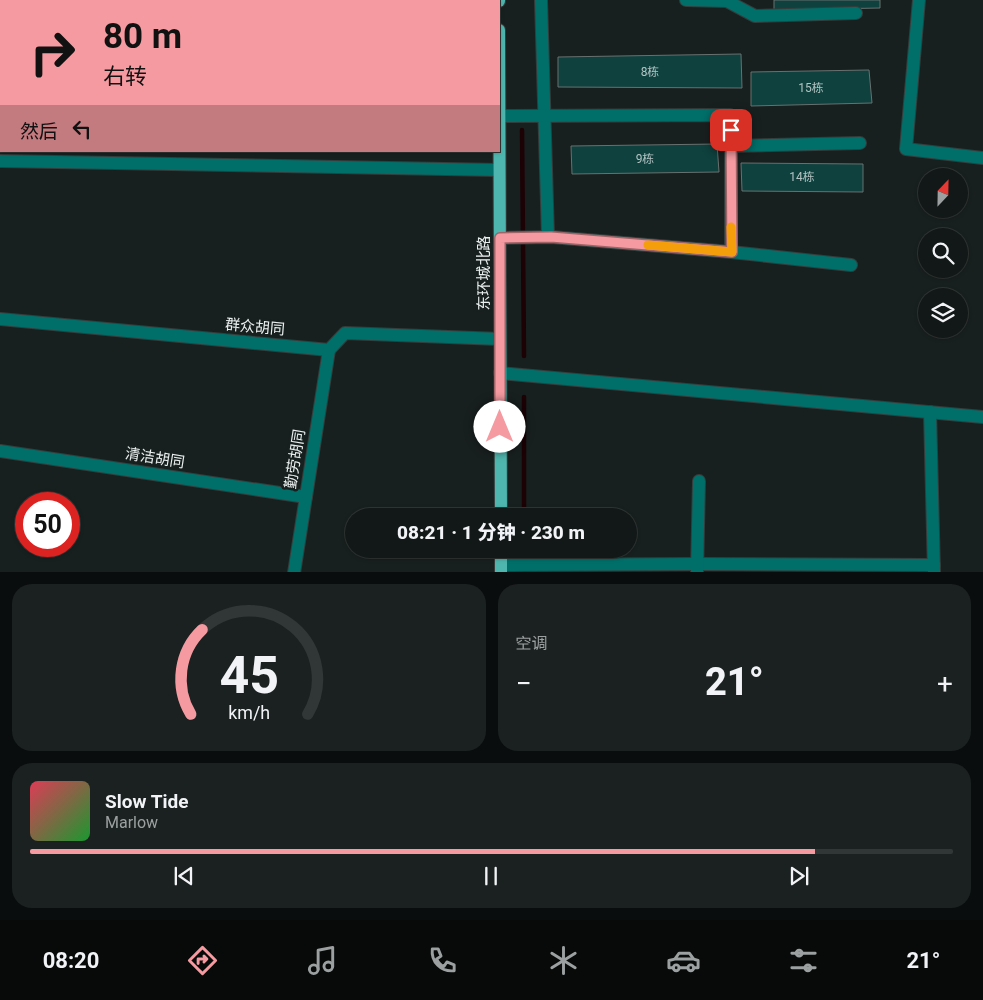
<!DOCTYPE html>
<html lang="zh">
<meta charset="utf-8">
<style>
:root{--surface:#121817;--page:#1b2120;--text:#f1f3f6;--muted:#9ca0a1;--line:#313736;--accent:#f49aa0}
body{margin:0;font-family:Roboto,"Noto Sans SC",sans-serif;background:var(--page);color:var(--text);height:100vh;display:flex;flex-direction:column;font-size:19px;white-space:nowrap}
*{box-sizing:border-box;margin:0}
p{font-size:16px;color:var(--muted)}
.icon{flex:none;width:28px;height:28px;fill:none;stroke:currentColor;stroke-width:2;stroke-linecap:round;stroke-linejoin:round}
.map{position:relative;height:572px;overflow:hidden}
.drawer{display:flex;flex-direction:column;gap:12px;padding:12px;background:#0a0d0d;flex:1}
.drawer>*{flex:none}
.top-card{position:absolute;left:0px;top:0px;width:500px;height:152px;box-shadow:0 1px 4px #0004,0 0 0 1px var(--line);background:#f49aa0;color:#111;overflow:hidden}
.needle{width:32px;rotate:22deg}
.tools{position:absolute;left:918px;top:168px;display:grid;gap:10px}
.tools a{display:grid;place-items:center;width:50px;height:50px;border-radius:50%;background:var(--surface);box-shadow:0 1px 4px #0004,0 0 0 1px var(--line);font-size:25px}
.speed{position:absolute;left:15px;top:492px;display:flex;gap:10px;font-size:25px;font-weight:700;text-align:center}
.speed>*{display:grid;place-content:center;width:65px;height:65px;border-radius:50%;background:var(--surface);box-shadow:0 1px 4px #0004,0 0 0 1px var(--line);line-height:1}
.speed .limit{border:8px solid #d22;background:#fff;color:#111}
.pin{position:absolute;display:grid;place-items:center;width:42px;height:42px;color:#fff;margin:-21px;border-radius:10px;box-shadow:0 2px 8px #0006}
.me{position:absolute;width:55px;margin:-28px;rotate:0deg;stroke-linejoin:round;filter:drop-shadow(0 0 4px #0008)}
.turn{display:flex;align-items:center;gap:18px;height:105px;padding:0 20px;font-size:22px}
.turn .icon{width:65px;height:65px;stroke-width:2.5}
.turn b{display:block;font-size:35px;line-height:42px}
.then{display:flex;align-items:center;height:48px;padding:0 20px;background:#0003;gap:10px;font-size:19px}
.big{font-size:38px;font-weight:800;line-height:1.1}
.drawer .widget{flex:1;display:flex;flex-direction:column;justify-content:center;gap:8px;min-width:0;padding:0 18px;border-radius:20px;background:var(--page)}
.drawer .dial{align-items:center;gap:0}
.dial svg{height:130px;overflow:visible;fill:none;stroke:var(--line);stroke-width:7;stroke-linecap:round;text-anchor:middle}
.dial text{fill:var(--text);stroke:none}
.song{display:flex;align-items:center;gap:15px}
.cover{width:60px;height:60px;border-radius:8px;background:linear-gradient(135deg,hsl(350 70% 55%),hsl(130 70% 35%))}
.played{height:5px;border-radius:2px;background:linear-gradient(90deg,var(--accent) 85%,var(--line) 85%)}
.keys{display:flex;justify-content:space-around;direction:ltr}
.heat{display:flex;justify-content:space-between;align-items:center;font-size:28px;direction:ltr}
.drawer .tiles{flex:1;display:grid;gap:12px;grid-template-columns:1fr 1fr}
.widget:last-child{grid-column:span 2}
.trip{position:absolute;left:345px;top:508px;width:292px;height:50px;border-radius:25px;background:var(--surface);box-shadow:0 1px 4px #0004,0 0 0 1px var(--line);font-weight:800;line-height:50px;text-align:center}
.tabs{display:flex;height:80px;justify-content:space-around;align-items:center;background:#070a09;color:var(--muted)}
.tabs .icon{width:35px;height:35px}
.tabs .on{color:var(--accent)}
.tabs b{font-size:22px;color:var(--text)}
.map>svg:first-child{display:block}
</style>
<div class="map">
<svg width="983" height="573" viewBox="0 0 983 573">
<rect width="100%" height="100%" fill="#18201f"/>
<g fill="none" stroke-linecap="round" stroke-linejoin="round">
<g stroke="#1c0105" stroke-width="4.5">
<path d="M522,130L524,356"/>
<path d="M524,397V516"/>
<path d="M525,549V573"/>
</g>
</g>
<g fill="#0f413e" stroke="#68716f">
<path d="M774,0H880V8L774,10Z"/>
<path d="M741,54L742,88L558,87V57Z"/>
<path d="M869,70L872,103L751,106V72Z"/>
<path d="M717,144L719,172L572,174L571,146Z"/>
<path d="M741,163L863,164V192L742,191Z"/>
</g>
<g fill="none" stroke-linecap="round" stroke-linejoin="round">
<defs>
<g id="minor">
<path d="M541,0L548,237"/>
<path d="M686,0L727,1L755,16L856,13"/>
<path d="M919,0L906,149L983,158"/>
<path d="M35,1V0"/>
<path d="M499,116L730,115L731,146L860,143"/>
<path d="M731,146V252"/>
<path d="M0,161L499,170"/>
<path d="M500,238L551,237L731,252L851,265"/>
<path d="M0,319L329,350L345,333L500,339"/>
<path d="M500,373L983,417"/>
<path d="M930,412L934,572"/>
<path d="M0,451L306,497"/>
<path d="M501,565L697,564L934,565"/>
<path d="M294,573L329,350"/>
<path d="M697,573L699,481"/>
</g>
<g id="major">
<path d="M499,0V1"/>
<path d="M499,30L501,516"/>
<path d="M501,549V573"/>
</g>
</defs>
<use href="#minor" stroke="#353d3c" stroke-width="14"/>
<use href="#major" stroke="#353d3c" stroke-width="14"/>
<use href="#minor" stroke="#006f69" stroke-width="12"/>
<use href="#major" stroke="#4eb6ae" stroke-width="12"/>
</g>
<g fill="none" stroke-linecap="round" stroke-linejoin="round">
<defs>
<path id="route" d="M500,427V238L551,237L732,252L731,130"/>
</defs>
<use href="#route" stroke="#9f6468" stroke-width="12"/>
<use href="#route" stroke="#f49aa0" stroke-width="9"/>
<path stroke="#f59e0b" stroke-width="9" d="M648,245L732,252L731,227"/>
</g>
<g text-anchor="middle" stroke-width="5" stroke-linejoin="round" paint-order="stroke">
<g font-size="12" fill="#b3c4c3">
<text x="650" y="76">8栋</text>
<text x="811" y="92">15栋</text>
<text x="645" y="163">9栋</text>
<text x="802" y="181">14栋</text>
</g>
<g font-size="15" fill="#eaefef" stroke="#18201f">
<text transform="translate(484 273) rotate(-90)" y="5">东环城北路</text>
<text transform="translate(255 327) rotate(5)" y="5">群众胡同</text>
<text transform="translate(155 458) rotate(9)" y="5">清洁胡同</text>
<text transform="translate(295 459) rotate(-81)" y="5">勤劳胡同</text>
</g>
</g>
</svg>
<div class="tools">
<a><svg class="needle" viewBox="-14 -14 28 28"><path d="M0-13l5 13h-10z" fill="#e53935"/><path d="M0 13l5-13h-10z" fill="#9ca0a1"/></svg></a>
<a><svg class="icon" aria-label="search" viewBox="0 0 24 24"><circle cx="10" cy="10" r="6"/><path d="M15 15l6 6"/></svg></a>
<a><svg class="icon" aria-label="layers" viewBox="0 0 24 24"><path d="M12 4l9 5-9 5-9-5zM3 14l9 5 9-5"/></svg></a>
</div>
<div class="speed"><div class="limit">50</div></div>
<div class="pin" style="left:731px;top:130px;background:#d93025"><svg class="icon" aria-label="arrive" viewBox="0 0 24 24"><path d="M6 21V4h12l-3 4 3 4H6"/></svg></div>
<svg class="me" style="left:500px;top:427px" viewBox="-20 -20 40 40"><circle r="19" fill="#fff"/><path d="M0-13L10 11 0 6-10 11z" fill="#f49aa0"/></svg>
<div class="trip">08:21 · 1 分钟 · 230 m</div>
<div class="top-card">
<div class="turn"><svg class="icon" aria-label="right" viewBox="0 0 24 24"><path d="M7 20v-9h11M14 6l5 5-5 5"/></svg><div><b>80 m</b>右转</div></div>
<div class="then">然后<svg class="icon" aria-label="left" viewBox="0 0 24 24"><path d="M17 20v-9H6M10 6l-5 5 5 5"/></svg></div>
</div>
</div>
<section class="drawer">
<div class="tiles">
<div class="widget dial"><svg viewBox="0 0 100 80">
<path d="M14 69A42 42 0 1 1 86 69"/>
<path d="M14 69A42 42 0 0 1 21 17" stroke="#f49aa0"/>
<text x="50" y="56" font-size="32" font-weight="700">45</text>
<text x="50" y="72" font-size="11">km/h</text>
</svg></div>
<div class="widget"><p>空调</p>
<div class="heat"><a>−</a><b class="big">21°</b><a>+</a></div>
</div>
<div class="widget">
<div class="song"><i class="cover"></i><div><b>Slow Tide</b><p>Marlow</p></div></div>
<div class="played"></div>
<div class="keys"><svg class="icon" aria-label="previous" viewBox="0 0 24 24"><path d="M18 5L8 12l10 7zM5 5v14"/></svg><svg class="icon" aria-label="pause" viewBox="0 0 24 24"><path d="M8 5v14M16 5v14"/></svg><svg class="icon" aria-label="next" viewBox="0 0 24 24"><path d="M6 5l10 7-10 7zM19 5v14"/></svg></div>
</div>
</div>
</section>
<nav class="tabs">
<b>08:20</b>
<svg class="icon on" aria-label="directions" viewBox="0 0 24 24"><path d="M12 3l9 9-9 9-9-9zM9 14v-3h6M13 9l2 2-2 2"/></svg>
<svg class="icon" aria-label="music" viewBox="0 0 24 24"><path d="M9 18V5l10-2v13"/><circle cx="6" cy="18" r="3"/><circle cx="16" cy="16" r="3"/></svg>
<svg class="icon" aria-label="phone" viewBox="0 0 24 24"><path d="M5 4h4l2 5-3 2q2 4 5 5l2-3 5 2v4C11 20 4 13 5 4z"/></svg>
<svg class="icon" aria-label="climate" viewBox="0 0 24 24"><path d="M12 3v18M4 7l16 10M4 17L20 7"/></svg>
<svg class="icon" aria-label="car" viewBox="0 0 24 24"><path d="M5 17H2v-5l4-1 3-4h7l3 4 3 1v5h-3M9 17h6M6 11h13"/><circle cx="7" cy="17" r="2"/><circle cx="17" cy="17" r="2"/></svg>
<svg class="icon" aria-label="filters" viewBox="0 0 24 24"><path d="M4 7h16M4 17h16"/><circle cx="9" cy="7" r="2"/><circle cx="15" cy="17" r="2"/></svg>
<b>21°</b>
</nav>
